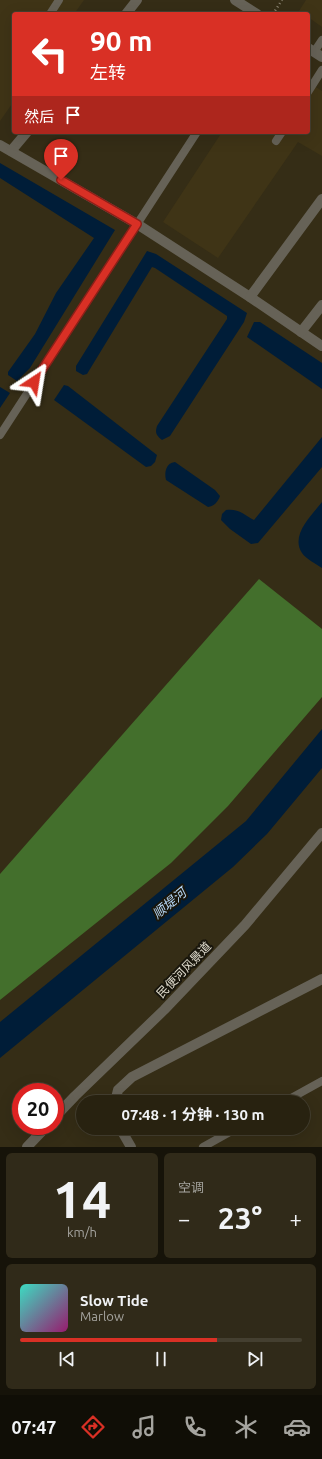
<!DOCTYPE html>
<html lang="zh">
<meta charset="utf-8">
<style>
:root{--surface:#282210;--page:#302a19;--text:#f1f3f6;--muted:#a5a49f;--line:#443f30;--accent:#d93025}
body{margin:0;font-family:Ubuntu,"Noto Sans SC",sans-serif;background:var(--page);color:var(--text);height:100vh;display:flex;flex-direction:column;font-size:15px;white-space:nowrap}
*{box-sizing:border-box;margin:0}
p{font-size:13px;color:var(--muted)}
.icon{flex:none;width:22px;height:22px;fill:none;stroke:currentColor;stroke-width:2;stroke-linecap:round;stroke-linejoin:round}
.map{position:relative;height:1147px;overflow:hidden}
.details{display:flex;flex-direction:column;gap:6px;padding:6px;background:#161309;flex:1}
.details>*{flex:none}
.guide{position:absolute;left:12px;top:12px;width:298px;height:122px;border-radius:4px;box-shadow:0 4px 16px #0002,0 0 0 1px var(--line);background:#d93025;color:#fff;overflow:hidden}
.speed{position:absolute;left:12px;top:1083px;display:flex;gap:8px;font-size:20px;font-weight:700;text-align:center}
.speed>*{display:grid;place-content:center;width:52px;height:52px;border-radius:50%;background:var(--surface);box-shadow:0 4px 16px #0002,0 0 0 1px var(--line);line-height:1}
.speed .limit{border:6px solid #d22;background:#fff;color:#111}
.pin{position:absolute;display:grid;place-items:center;width:34px;height:34px;color:#fff;margin:-41px -17px;border-radius:50% 50% 50% 0;rotate:-45deg;box-shadow:0 0 4px #0007}
.pin .icon{rotate:45deg}
.me{position:absolute;width:44px;margin:-22px;rotate:33deg;stroke-linejoin:round;filter:drop-shadow(0 0 3px #0008)}
.turn{display:flex;align-items:center;gap:14px;height:84px;padding:0 12px;font-size:18px}
.turn .icon{width:52px;height:52px;stroke-width:2.5}
.turn b{display:block;font-size:28px;line-height:34px}
.then{display:flex;align-items:center;height:38px;padding:0 12px;background:#0003;gap:8px;font-size:15px}
.big{font-size:30px;font-weight:700;line-height:1.1}
.details .tile{flex:1;display:flex;flex-direction:column;justify-content:center;gap:6px;min-width:0;padding:0 14px;border-radius:6px;background:var(--page)}
.details .dial{align-items:center;gap:0}
.dial b{font-size:52px;line-height:1}
.song{display:flex;align-items:center;gap:12px}
.cover{width:48px;height:48px;border-radius:6px;background:linear-gradient(135deg,hsl(170 70% 55%),hsl(320 70% 35%))}
.played{height:4px;border-radius:2px;background:linear-gradient(90deg,var(--accent) 70%,var(--line) 70%)}
.keys{display:flex;justify-content:space-around;direction:ltr}
.heat{display:flex;justify-content:space-between;align-items:center;font-size:22px;direction:ltr}
.details .tiles{flex:1;display:grid;gap:6px;grid-template-columns:1fr 1fr}
.tile:last-child{grid-column:span 2}
.trip{position:absolute;left:76px;top:1095px;width:234px;height:40px;border-radius:20px;background:var(--surface);box-shadow:0 4px 16px #0002,0 0 0 1px var(--line);font-weight:700;line-height:40px;text-align:center}
.dock{display:flex;height:64px;justify-content:space-around;align-items:center;background:#100e06;color:var(--muted)}
.dock .icon{width:28px;height:28px}
.dock .on{color:var(--accent)}
.dock b{font-size:18px;color:var(--text)}
.map>svg:first-child{display:block}
</style>
<div class="map">
<svg width="322" height="1147" viewBox="0 0 322 1147">
<rect width="100%" height="100%" fill="#352d16"/>
<g fill="#3f3416">
<path d="M0,0H84L74,14H14V101L0,121Z"/>
<path d="M306,0H322V27L308,17V14H303L299,11Z"/>
<path d="M308,82L322,91V156L298,142L218,258L163,222L222,132H308Z"/>
</g>
<path fill="#436f2c" d="M259,579L322,629V697L228,806L171,863L0,1000V874Z"/>
<g fill="#001d38">
<path d="M0,163L115,230L30,368L17,381L8,375V372L35,334L56,293L94,238L0,178Z"/>
<path d="M147,251L156,254L247,313L244,322L170,436L162,440C156,435 155,433 157,426L227,319V316L155,268L152,267L87,374L83,375L76,371V366Z"/>
<path d="M254,322H260L322,363V389L247,337Z"/>
<path d="M64,385L68,386L157,455L155,462L151,466L146,467L54,400Z"/>
<path d="M0,387L10,393L0,408Z"/>
<path d="M322,437V467L258,543L251,544L230,529L221,520L222,514L226,510C238,508 245,515 254,520Z"/>
<path d="M175,462L215,490L220,496C218,502 214,506 208,507L166,480C164,472 166,463 175,462Z"/>
<path d="M322,502V568C316,564 306,559 302,553C290,535 312,515 322,502Z"/>
<path d="M322,729V768L267,834L233,867L0,1058V1022L246,821Z"/>
</g>
<g fill="none" stroke-linecap="round" stroke-linejoin="round">
<path stroke="#8f8977" stroke-width="2.5" stroke-dasharray="1 3" stroke-linecap="butt" d="M273,14L282,0"/>
<g stroke="#666257" stroke-width="8">
<path d="M50,14L59,0"/>
<path d="M314,52L322,40"/>
<path d="M308,92L322,70"/>
<path d="M276,141L282,132"/>
<path d="M0,435L197,132"/>
<path d="M284,1102L322,1081"/>
<path d="M203,1147L237,1128"/>
</g>
<g stroke="#666257" stroke-width="10">
<path d="M235,0L257,14"/>
<path d="M126,14L137,0"/>
<path d="M308,48L322,57"/>
<path d="M0,145L137,224L250,297L322,346"/>
<path d="M11,151L27,132"/>
<path d="M250,297L322,199"/>
<path d="M301,332L322,305"/>
<path d="M115,1102L118,1090L132,1077L322,979"/>
<path d="M55,1117L75,1096L164,1010L245,925L322,833"/>
<path d="M120,1128L131,1147"/>
<path d="M27,1147L47,1126"/>
</g>
</g>
<g fill="none" stroke-linecap="round" stroke-linejoin="round">
<defs>
<path id="route" d="M34,382L137,224L61,180"/>
</defs>
<use href="#route" stroke="#8d1f18" stroke-width="10"/>
<use href="#route" stroke="#d93025" stroke-width="7"/>
</g>
<g text-anchor="middle" stroke-width="4" stroke-linejoin="round" paint-order="stroke">
<g font-size="12" fill="#e1ddcf" stroke="#19160c">
<text transform="translate(184 970) rotate(-46)" y="4">民便河风景道</text>
</g>
<g font-size="13" font-style="italic" fill="#b9daf9" stroke="#19160c">
<text transform="translate(169 903) rotate(-40)" y="5">顺堤河</text>
</g>
</g>
</svg>
<div class="speed"><div class="limit">20</div></div>
<div class="pin" style="left:61px;top:180px;background:#d93025"><svg class="icon" aria-label="arrive" viewBox="0 0 24 24"><path d="M6 21V4h12l-3 4 3 4H6"/></svg></div>
<svg class="me" style="left:34px;top:382px" viewBox="-20 -20 40 40"><path d="M0-17L14 15 0 8-14 15z" fill="#d93025" stroke="#fff" stroke-width="4"/></svg>
<div class="trip">07:48 · 1 分钟 · 130 m</div>
<div class="guide">
<div class="turn"><svg class="icon" aria-label="left" viewBox="0 0 24 24"><path d="M17 20v-9H6M10 6l-5 5 5 5"/></svg><div><b>90 m</b>左转</div></div>
<div class="then">然后<svg class="icon" aria-label="arrive" viewBox="0 0 24 24"><path d="M6 21V4h12l-3 4 3 4H6"/></svg></div>
</div>
</div>
<section class="details">
<div class="tiles">
<div class="tile dial"><b>14</b><p>km/h</p></div>
<div class="tile"><p>空调</p>
<div class="heat"><a>−</a><b class="big">23°</b><a>+</a></div>
</div>
<div class="tile">
<div class="song"><i class="cover"></i><div><b>Slow Tide</b><p>Marlow</p></div></div>
<div class="played"></div>
<div class="keys"><svg class="icon" aria-label="previous" viewBox="0 0 24 24"><path d="M18 5L8 12l10 7zM5 5v14"/></svg><svg class="icon" aria-label="pause" viewBox="0 0 24 24"><path d="M8 5v14M16 5v14"/></svg><svg class="icon" aria-label="next" viewBox="0 0 24 24"><path d="M6 5l10 7-10 7zM19 5v14"/></svg></div>
</div>
</div>
</section>
<nav class="dock">
<b>07:47</b>
<svg class="icon on" aria-label="directions" viewBox="0 0 24 24"><path d="M12 3l9 9-9 9-9-9zM9 14v-3h6M13 9l2 2-2 2"/></svg>
<svg class="icon" aria-label="music" viewBox="0 0 24 24"><path d="M9 18V5l10-2v13"/><circle cx="6" cy="18" r="3"/><circle cx="16" cy="16" r="3"/></svg>
<svg class="icon" aria-label="phone" viewBox="0 0 24 24"><path d="M5 4h4l2 5-3 2q2 4 5 5l2-3 5 2v4C11 20 4 13 5 4z"/></svg>
<svg class="icon" aria-label="climate" viewBox="0 0 24 24"><path d="M12 3v18M4 7l16 10M4 17L20 7"/></svg>
<svg class="icon" aria-label="car" viewBox="0 0 24 24"><path d="M5 17H2v-5l4-1 3-4h7l3 4 3 1v5h-3M9 17h6M6 11h13"/><circle cx="7" cy="17" r="2"/><circle cx="17" cy="17" r="2"/></svg>
</nav>
